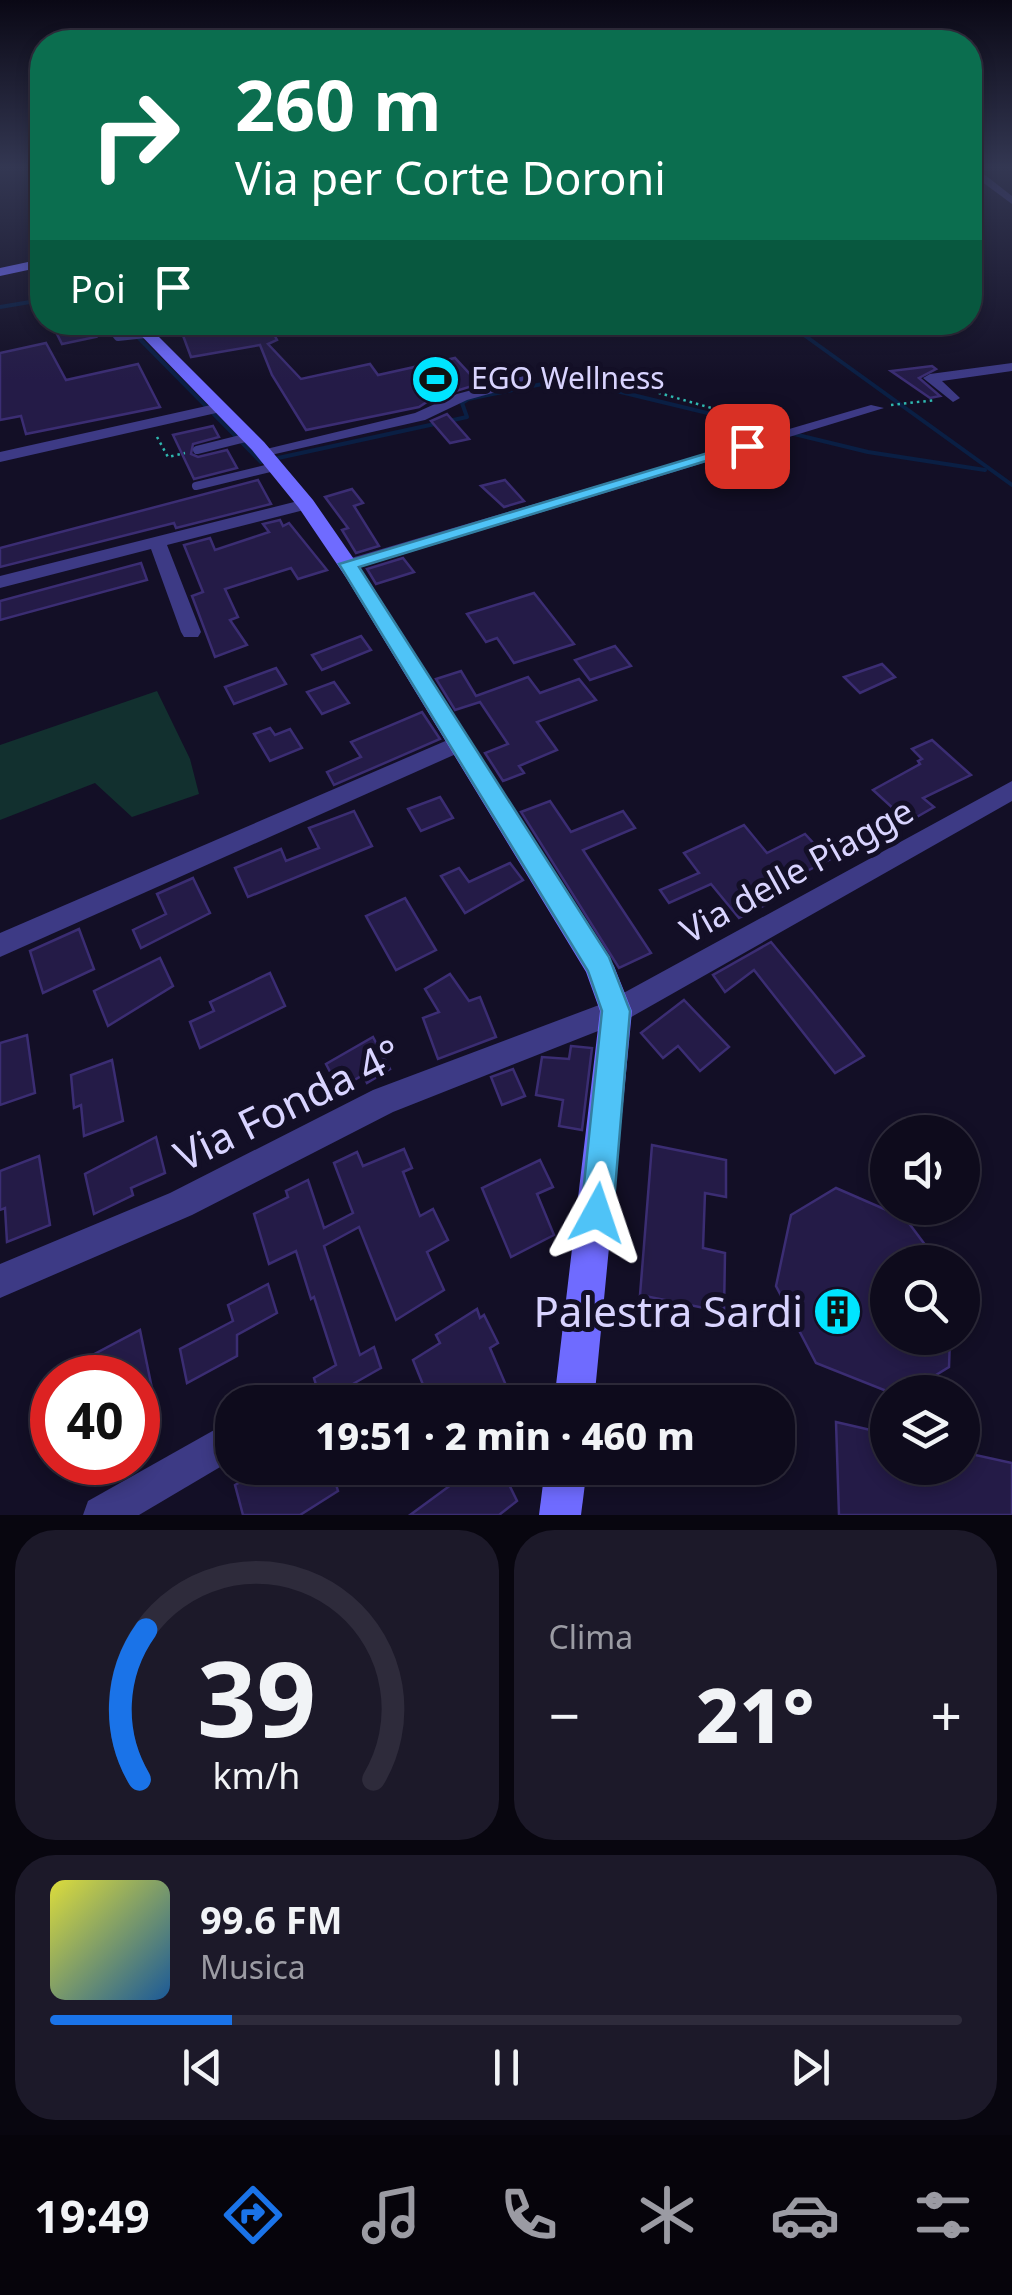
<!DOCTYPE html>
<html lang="it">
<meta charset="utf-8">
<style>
:root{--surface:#0e0b1c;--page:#1c1929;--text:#f1f3f6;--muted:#9b9ba3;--line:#2e2b3b;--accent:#1a73e8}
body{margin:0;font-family:"Noto Sans",sans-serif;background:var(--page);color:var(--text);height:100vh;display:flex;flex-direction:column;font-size:38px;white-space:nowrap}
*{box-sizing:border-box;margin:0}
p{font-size:32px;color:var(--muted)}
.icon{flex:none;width:55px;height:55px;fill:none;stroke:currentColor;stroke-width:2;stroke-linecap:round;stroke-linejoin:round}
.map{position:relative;height:1515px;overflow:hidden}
.drawer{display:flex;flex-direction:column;gap:15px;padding:15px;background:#08060f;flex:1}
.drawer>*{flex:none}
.top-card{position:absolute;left:30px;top:30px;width:952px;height:305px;border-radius:40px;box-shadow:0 5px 15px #0003,0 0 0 2px var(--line);background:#0b6e4f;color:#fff;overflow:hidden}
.fabs{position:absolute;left:870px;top:1115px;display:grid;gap:20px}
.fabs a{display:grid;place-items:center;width:110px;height:110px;border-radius:50%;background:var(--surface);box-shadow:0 5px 15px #0003,0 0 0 2px var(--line);font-size:50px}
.speed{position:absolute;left:30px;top:1355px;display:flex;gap:20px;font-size:50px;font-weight:700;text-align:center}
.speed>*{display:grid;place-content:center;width:130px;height:130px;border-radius:50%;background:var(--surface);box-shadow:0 5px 15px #0003,0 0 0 2px var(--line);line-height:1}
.speed .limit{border:15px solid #d22;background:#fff;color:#111}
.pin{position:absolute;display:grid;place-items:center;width:85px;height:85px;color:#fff;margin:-42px;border-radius:20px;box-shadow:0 5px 15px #0006}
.me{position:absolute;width:110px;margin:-55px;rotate:5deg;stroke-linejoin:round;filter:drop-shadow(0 0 8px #0008)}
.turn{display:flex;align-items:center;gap:35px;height:210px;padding:0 40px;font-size:45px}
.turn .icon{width:130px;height:130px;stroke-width:2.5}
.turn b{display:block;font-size:70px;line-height:85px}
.then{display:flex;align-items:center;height:95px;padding:0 40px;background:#0003;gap:20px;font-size:38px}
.big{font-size:75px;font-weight:800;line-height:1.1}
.drawer .tile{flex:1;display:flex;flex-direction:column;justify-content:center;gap:15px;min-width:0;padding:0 35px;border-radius:40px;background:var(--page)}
.drawer .dial{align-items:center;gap:0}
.dial svg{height:260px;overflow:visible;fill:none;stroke:var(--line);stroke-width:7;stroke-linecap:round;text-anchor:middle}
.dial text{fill:var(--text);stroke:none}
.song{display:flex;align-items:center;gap:30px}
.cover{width:120px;height:120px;border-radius:15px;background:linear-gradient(135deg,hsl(60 70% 55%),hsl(210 70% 35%))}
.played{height:10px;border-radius:5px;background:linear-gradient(90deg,var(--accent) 20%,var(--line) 20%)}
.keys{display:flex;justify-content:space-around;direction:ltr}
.heat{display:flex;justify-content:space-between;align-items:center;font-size:55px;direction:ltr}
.drawer .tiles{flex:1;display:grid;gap:15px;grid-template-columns:1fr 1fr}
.tile:last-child{grid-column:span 2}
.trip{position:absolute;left:215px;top:1385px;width:580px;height:100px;border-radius:40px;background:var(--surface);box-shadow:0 5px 15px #0003,0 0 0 2px var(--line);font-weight:800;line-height:100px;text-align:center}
.tab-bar{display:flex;height:160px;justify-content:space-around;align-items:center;background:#06040b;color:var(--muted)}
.tab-bar .icon{width:70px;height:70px}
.tab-bar .on{color:var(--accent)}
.tab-bar b{font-size:45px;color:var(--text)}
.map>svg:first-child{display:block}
</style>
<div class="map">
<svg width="1012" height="1515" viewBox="0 0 1012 1515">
<rect width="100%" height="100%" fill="#130f26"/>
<path fill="#12302f" d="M157,691L190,759L199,794L132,817L95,783L0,820V745Z"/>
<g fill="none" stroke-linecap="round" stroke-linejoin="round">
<g stroke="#0a1f44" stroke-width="4">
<path d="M0,307L42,300"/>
<path d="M123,322L261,462"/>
<path d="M786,322L1012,485"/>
<path d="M278,458L467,417L462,403L468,399L567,379L868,452L985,470"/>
</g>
</g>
<g fill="#241b47" stroke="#3b2d73" stroke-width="2.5">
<path d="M51,322H87L96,337L62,344Z"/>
<path d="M178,322H230L234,331L269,325L277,340L268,344L301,379L370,364L378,375L455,358L479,384L433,398L419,407L306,430L272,375L260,345L191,357Z"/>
<path d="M46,343L66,380L138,364L160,407L26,434L21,416L0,420V353Z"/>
<path d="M932,366L936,369L919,378L940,396L930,398L891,371Z"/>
<path d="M447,414L469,439L450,443L431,421Z"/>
<path d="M213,426L219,437L193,444L191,454L198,457L227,450L237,468L194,479L173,435Z"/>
<path d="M258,480L271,504L176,528L174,523L0,567V548Z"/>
<path d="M505,480L524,501L504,507L481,486Z"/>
<path d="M352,489L363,503L354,506L379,546L356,553L342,530L348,528L325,497Z"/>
<path d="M280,520L283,526L289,523L327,570L298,579L291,568L225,589L238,617L230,620L247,645L215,657L192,596L203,592L184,545L210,538L215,550L269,532L263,524Z"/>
<path d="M403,558L414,572L376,584L367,569Z"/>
<path d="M141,563L147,580L0,620V601Z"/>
<path d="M534,593L574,644L514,663L497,638L486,642L467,614Z"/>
<path d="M361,636L371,650L322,670L312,655Z"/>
<path d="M615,646L631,666L590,680L575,660Z"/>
<path d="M882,664L895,677L860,693L844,677Z"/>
<path d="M276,668L286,684L234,704L225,687Z"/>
<path d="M461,671L476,696L528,677L540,693L579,679L596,700L537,722L557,750L519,766L524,773L503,781L485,753L508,744L480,702L455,710L436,679Z"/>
<path d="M334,682L349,703L322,714L307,692Z"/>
<path d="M422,712L440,739L334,785L327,772L361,757L351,742Z"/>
<path d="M270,728L275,735L290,729L302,748L270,761L254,734Z"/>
<path d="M932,740L971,775L923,798L934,807L908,822L873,790L920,764L918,761L922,759L912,749Z"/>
<path d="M440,797L453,818L421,831L408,809Z"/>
<path d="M550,801L571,832L623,811L635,828L583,850L651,953L619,968L521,812Z"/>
<path d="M354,811L372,846L248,897L235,868L281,849L286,861L319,848L309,828Z"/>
<path d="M744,825L767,853L805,834L829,860L765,892L773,901L739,918L711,884L669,903L660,890L699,873L684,853Z"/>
<path d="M510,863L523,880L465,913L441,876L459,868L469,882Z"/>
<path d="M193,878L210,913L141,948L133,930L166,914L157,894Z"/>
<path d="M405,898L436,950L396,970L366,916Z"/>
<path d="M79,929L94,969L43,993L30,951Z"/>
<path d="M771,942L814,994L864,1056L835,1073L754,970L725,992L713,975Z"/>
<path d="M160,958L173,986L108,1026L94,991Z"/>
<path d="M270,973L285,1006L200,1048L190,1022L214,1011L210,1002Z"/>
<path d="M450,974L469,1001L480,997L496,1037L438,1059L423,1018L439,1012L425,989Z"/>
<path d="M684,1000L729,1047L700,1071L678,1046L663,1058L641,1033Z"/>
<path d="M27,1035L35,1093L0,1105V1043Z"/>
<path d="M373,1037L390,1069L367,1083L363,1075L339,1089L326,1064Z"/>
<path d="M571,1046L592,1048L582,1130L559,1126L563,1100L536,1095L542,1057L569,1059Z"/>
<path d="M112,1060L123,1121L84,1136L81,1105L74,1108L71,1075Z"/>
<path d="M513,1069L525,1096L502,1105L491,1077Z"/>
<path d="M156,1137L165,1173L131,1188L133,1195L94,1214L85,1174Z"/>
<path d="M652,1145L726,1160V1197L705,1193L703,1248L725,1253L724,1312L640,1295Z"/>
<path d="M404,1149L412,1168L403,1172L420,1216L433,1209L448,1240L427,1252L444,1290L396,1320L359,1227L324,1246L360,1355L374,1347L381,1368L344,1389L348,1402H321L314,1378L336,1365L314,1297L311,1299L296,1251L269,1264L254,1214L288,1197L286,1191L308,1180L324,1228L353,1213L334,1163L357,1152L363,1166Z"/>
<path d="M39,1156L50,1225L7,1242L5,1208L0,1210V1171Z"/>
<path d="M540,1160L553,1187L537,1194L554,1235L511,1257L482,1188Z"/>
<path d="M836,1188L905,1218L938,1262H888V1338H950L949,1367L908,1392H889L816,1363L776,1286L791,1215Z"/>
<path d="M268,1284L277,1313L237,1335V1356L187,1383L180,1349L233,1321L228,1305Z"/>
<path d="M477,1309L480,1318L484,1315L498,1343L490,1348L508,1390L489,1402H465L462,1394L448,1402H430L413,1360L440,1343L436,1335Z"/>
<path d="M140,1330L156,1408L138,1418V1378H49Z"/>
<path d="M836,1422L888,1434V1468H962V1452L1012,1463V1515H839Z"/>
<path d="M264,1468H331L338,1491L300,1515H243L235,1485Z"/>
<path d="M474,1468H501L517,1501L499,1515H410Z"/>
</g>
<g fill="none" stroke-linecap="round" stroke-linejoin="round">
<g stroke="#2fb8b0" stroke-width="2.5" stroke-dasharray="2.5 4" stroke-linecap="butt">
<path d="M543,376L628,384L767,424"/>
<path d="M891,405L936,400"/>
<path d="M157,437L168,457L185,453"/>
</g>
<g stroke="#3d3a85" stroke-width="8">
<path d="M122,322L111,328L118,337L146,334"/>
<path d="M197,450L249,437"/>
<path d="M196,486L274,467"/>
</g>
<g fill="#3d3a85" fill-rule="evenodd">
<path d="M970,168H976L1012,196V204L970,173Z"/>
<path d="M1012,363V371L942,381L960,398L953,402L923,378L930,374Z"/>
<path d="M528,375L533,376V382L467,400L425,420L262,457L254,452L415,413L457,394Z"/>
<path d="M220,403L225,405V411L0,462V452Z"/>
<path d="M871,405L884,408L355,569L348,571L339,565L341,561Z"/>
<path d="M306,499L315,504L312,508L167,545L201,632L198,637H184L181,632L151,549L0,588V576Z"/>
<path d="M457,736L465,738L468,744L465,750L0,957V933Z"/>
<path d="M1012,781V801L626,1020L393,1112L192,1215L0,1298V1264L170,1193L373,1090L607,1002Z"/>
<path d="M232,1420V1460L139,1515H83L88,1501Z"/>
</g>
<g fill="#6f6bff" fill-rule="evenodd">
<path d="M42,259V267L0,276V268Z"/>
<path d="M128,322H144L264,442L313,500L367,578L614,966L632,1011L594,1402H554L600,1011L586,972L347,579L299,508L252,450Z"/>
<path d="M545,1468H587L581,1515H539Z"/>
</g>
</g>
<linearGradient id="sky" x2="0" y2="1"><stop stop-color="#0a0815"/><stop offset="0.44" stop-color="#333752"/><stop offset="1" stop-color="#333752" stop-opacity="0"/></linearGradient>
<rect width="1012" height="380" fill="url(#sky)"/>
<path fill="#4fc3f7" stroke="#337fa1" stroke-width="2.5" d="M741,443L755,446L359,567L609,957L630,1011L613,1213L609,1224L597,1229L585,1224L581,1213L602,1011L588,971L339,564Z"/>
<defs>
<symbol id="stadium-disc" viewBox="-11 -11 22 22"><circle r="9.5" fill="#00e5ff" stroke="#130f26"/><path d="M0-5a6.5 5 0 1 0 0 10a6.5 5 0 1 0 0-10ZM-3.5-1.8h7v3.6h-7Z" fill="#111"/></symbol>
<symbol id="building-disc" viewBox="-11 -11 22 22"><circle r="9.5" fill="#00e5ff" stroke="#130f26"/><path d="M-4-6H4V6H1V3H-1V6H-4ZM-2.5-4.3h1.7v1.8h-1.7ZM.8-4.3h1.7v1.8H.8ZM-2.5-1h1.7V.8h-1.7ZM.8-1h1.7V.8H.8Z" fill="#111"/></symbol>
</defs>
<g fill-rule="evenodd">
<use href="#stadium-disc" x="408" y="352" width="55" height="55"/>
<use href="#building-disc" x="810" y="1284" width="55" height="55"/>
</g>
<g text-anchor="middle" stroke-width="10" stroke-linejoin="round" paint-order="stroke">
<g font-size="30" fill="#d9d4ff" stroke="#130f26" text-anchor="start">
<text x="471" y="389">EGO Wellness</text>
</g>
<g font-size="35" fill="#d9d4ff" stroke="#130f26">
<text transform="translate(797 871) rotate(-29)" y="12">Via delle Piagge</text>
</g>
<g font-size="42" fill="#d9d4ff" stroke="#130f26">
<text transform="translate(288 1105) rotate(-26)" y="15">Via Fonda 4°</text>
</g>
<g font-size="42" fill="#d9d4ff" stroke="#130f26" text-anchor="end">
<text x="803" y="1327">Palestra Sardi</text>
</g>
</g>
</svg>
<div class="fabs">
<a><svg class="icon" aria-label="sound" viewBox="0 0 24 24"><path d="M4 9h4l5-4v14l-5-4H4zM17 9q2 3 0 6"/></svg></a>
<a><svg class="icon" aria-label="search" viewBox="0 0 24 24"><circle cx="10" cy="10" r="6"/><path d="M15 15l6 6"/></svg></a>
<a><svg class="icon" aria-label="layers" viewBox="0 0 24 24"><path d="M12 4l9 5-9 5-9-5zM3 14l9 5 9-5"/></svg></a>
</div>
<div class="speed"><div class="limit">40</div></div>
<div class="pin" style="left:747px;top:446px;background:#d93025"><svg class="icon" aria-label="arrive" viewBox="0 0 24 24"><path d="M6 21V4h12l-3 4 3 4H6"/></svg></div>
<svg class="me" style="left:597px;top:1213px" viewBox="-20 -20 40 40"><path d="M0-17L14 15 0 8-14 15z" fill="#4fc3f7" stroke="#fff" stroke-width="4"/></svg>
<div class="trip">19:51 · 2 min · 460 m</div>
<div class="top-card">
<div class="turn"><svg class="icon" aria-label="right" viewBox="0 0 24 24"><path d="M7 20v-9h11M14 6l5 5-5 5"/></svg><div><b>260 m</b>Via per Corte Doroni</div></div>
<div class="then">Poi<svg class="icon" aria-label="arrive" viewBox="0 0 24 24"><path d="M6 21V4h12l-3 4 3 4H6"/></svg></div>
</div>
</div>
<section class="drawer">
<div class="tiles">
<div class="tile dial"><svg viewBox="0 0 100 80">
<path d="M14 69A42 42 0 1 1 86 69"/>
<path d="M14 69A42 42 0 0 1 16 23" stroke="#1a73e8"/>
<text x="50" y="56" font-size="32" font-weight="700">39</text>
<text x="50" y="72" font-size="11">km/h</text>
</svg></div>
<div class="tile"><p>Clima</p>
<div class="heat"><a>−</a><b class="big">21°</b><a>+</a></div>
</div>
<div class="tile">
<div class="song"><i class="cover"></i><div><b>99.6 FM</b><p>Musica</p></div></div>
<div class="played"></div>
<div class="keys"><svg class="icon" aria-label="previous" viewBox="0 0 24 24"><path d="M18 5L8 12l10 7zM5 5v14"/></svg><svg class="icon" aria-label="pause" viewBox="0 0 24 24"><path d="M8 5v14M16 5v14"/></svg><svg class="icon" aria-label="next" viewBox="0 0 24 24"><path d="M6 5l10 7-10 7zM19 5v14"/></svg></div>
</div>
</div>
</section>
<nav class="tab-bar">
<b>19:49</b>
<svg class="icon on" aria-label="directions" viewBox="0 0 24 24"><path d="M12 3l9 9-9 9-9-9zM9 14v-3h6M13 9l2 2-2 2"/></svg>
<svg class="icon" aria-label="music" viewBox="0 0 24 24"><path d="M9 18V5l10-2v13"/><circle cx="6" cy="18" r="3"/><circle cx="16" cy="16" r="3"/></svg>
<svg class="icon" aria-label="phone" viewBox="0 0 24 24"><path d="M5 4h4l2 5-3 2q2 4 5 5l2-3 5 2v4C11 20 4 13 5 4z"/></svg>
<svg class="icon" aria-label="climate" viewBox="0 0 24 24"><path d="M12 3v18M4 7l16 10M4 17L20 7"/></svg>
<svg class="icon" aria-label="car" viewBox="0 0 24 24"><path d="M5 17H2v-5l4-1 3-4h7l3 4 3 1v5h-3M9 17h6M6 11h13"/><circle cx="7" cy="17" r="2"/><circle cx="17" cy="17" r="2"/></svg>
<svg class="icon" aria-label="filters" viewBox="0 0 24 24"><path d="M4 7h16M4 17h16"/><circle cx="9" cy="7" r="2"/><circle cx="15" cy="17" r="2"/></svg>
</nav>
